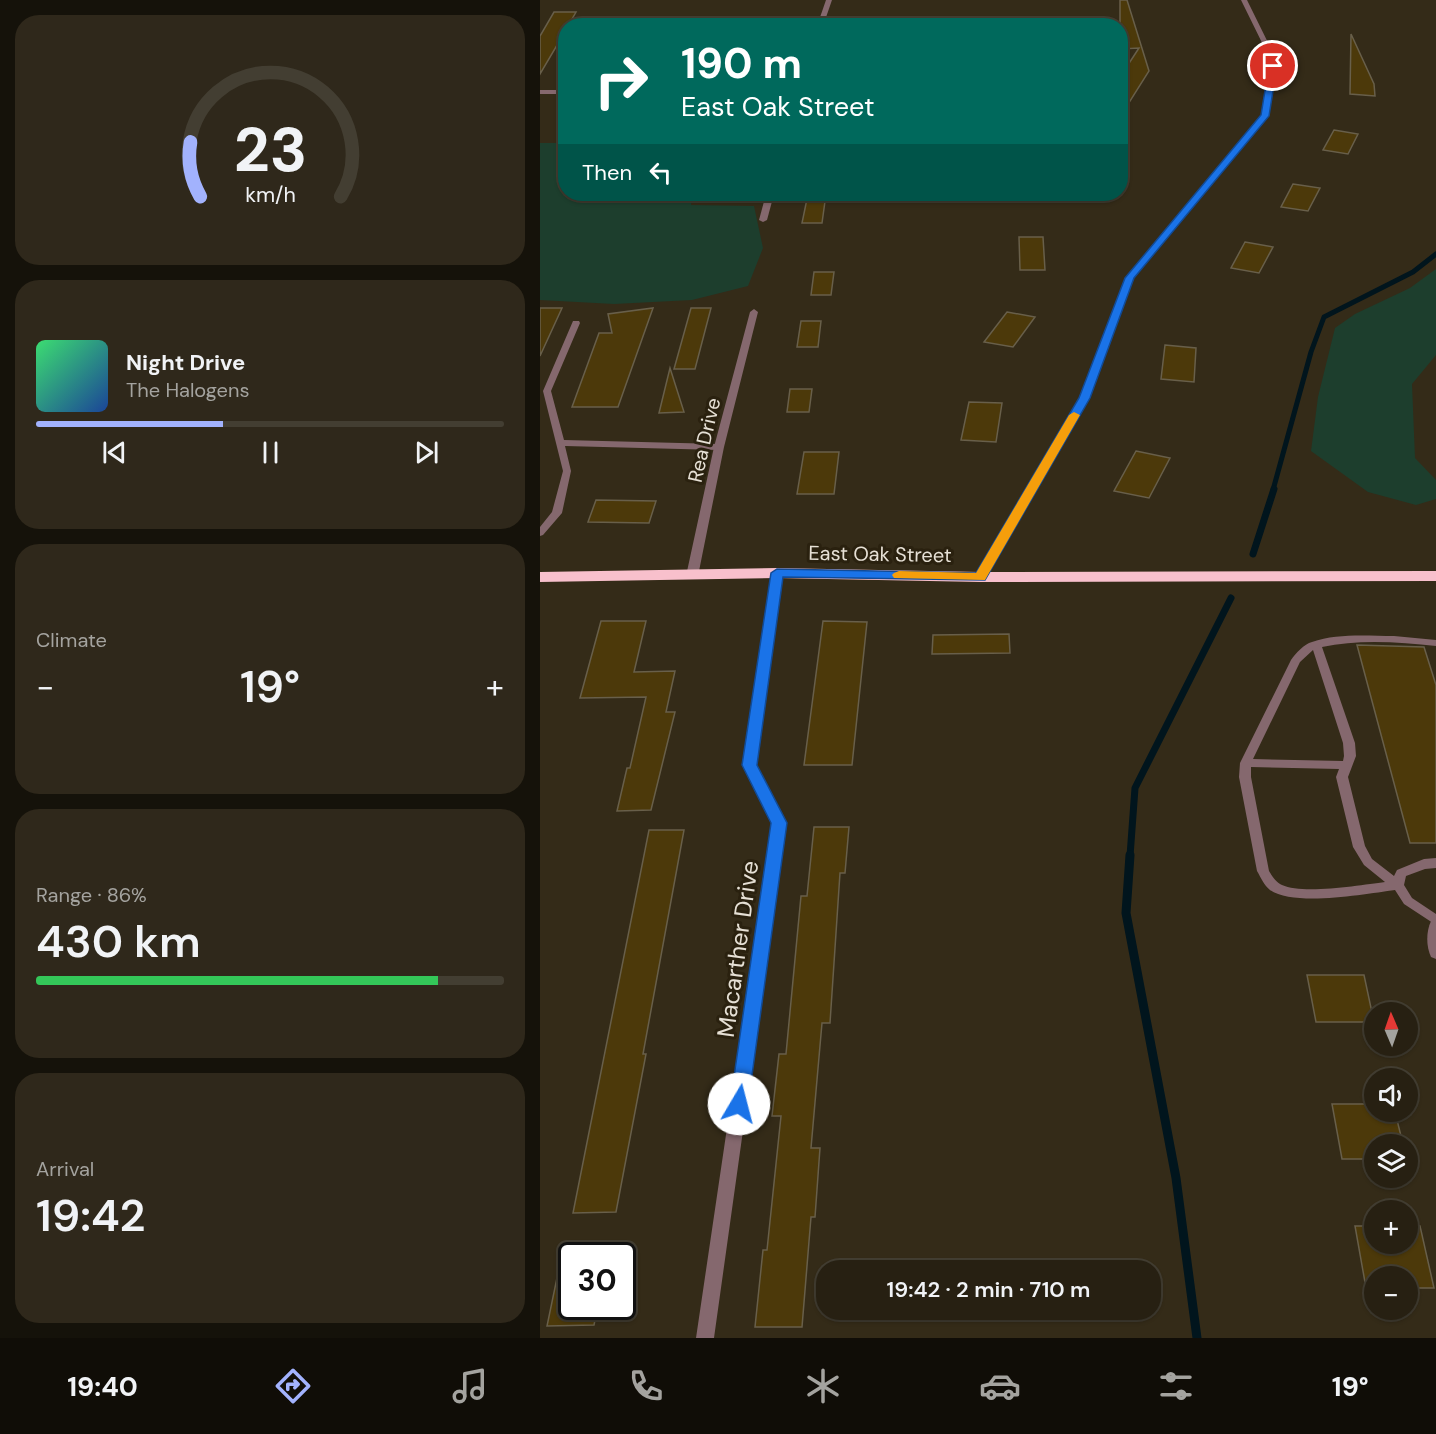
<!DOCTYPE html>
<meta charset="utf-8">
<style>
:root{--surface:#272012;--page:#2f281b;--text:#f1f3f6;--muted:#a4a39f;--line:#433e32;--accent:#a2b2fd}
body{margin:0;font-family:"DM Sans",sans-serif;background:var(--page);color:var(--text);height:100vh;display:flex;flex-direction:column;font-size:22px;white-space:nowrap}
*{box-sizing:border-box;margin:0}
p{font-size:20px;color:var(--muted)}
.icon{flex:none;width:33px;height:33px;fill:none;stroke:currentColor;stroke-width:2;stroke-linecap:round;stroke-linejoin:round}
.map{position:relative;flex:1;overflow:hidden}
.details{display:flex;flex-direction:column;gap:15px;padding:15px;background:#15120a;width:540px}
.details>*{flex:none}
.banner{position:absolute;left:18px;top:18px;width:570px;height:183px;border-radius:24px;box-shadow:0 2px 4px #0004,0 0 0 2px var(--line);background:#00695c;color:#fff;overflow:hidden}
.needle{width:39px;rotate:358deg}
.buttons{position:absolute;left:824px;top:1002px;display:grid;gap:12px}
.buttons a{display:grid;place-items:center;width:54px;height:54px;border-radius:50%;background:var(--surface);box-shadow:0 2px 4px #0004,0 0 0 2px var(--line);font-size:30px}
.speed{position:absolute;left:18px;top:1242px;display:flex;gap:12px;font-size:30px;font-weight:700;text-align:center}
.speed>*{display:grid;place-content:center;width:78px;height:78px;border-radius:50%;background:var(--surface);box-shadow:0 2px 4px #0004,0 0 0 2px var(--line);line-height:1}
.speed .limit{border:3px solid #111;border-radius:9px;background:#fff;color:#111}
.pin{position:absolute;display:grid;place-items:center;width:51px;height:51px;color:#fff;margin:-26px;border:3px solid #fff;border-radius:50%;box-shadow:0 2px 6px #0007}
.me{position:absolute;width:66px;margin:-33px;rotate:8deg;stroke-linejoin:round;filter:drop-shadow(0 0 4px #0008)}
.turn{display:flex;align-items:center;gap:21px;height:126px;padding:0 24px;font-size:27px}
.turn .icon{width:78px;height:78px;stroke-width:2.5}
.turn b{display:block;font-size:42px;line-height:51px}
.then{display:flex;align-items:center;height:57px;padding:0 24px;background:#0003;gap:12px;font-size:22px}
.big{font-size:45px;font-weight:600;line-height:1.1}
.details .card{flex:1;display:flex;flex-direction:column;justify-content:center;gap:9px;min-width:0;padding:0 21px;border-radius:24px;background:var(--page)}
.details .dial{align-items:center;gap:0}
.dial svg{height:156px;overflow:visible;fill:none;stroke:var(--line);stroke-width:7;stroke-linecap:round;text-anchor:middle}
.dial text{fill:var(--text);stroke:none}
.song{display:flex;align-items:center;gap:18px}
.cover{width:72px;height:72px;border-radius:9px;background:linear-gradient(135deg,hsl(140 70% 55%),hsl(220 70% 35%))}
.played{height:6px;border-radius:3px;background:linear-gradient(90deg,var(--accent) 40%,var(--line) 40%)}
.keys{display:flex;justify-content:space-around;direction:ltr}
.heat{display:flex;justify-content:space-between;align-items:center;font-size:33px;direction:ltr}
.charge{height:9px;border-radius:4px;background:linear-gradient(90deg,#34c759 86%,var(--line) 0)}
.trip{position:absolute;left:276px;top:1260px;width:345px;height:60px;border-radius:24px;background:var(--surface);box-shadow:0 2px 4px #0004,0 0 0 2px var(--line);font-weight:600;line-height:60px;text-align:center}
.menu{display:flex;height:96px;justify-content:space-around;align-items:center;background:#100d07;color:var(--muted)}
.menu .icon{width:42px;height:42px}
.menu .on{color:var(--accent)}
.menu b{font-size:27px;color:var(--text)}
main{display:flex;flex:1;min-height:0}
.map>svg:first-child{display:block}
</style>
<main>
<section class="details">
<div class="card dial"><svg viewBox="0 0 100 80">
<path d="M14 69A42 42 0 1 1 86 69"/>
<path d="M14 69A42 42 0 0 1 9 41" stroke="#a2b2fd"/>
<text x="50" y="56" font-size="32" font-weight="700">23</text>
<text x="50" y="72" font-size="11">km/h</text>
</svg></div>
<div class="card">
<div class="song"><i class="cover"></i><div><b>Night Drive</b><p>The Halogens</p></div></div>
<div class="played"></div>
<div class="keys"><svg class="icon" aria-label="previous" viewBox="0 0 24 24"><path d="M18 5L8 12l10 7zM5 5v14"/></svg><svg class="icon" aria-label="pause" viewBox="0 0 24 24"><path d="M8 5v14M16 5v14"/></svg><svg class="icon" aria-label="next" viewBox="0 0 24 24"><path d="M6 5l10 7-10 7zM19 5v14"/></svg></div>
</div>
<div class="card"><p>Climate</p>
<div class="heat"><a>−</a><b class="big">19°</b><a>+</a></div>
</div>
<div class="card"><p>Range · 86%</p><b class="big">430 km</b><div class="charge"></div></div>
<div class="card"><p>Arrival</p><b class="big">19:42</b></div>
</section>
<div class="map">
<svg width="896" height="1338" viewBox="0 0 896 1338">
<rect width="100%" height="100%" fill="#342b18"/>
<g fill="#1d3e2d">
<path d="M0,143H23L25,151L26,194H153L151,205L214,206L223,248L208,286L152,300L74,304L0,300Z"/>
<path d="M896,269V355L872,384L875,458L896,480V499L876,505L828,492L771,451L778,397L795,328L815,314L870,288Z"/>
</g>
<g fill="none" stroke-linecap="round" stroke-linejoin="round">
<path stroke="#01151d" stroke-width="5" d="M733,490L771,352L784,317L873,272L896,254"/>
<g stroke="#01151d" stroke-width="7">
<path d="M713,554L734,489"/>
<path d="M590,856L595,788L691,598"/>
</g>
<path stroke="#01151d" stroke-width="9" d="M590,855L586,913L636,1178L657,1338"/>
</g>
<g fill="#4c390a" stroke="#685f4a" stroke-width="1.5">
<path d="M580,0H587L609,71L580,117V77L599,48L580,49Z"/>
<path d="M14,12H36L28,26H26V30L0,74V36Z"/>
<path d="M811,34L834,84L835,96L810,94Z"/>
<path d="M794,130L818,134L808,154L783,150Z"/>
<path d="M753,184L780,188L768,211L741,207Z"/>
<path d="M268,194H286L282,223H262Z"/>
<path d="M479,237H503L505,270H480Z"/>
<path d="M705,242L733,247L719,273L691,268Z"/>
<path d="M274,272H294L291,295H271Z"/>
<path d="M0,308H22L0,356Z"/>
<path d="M113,308L78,407H32L59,333H72L68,314Z"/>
<path d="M151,308H171L155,369H134Z"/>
<path d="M467,312L495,317L473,347L444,342Z"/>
<path d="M261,321H281L278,347H257Z"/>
<path d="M625,345L656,348L654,382L621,379Z"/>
<path d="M130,368L144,412L119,413Z"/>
<path d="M250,389H272L269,412H247Z"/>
<path d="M429,402L462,403L456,442L421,440Z"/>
<path d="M596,451L630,458L609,498L574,491Z"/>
<path d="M264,452H299L294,494H257Z"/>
<path d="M56,500L116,501L109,523L48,522Z"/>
<path d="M61,621H106L94,672L135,671L126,712H135L111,810L77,811L87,768H90L106,697L40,698Z"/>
<path d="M283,621L327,622L312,765H264Z"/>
<path d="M469,634L470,653L392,654L393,635Z"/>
<path d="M817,645L884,647L896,685V843H870Z"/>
<path d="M274,827H309L305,873H300L290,1023H282L271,1148H280L275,1217H271L262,1327H215L223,1250H227L241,1116H232L239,1054H246L261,896H267Z"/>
<path d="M109,830H144L103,1054H106L76,1212L33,1213Z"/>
<path d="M767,975H824L834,1022H776Z"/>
<path d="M792,1104H834V1112H855L863,1144H834V1159H802Z"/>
<path d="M815,1226H834V1244H867V1226H880L894,1288H867V1276H834V1288H826Z"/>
<path d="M23,1249L32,1250V1306H58L54,1325L7,1326Z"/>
</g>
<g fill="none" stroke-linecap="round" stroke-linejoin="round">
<g fill="#85686e" fill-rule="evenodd">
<path d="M78,17L281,19L284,21L281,23L76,20Z"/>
<path d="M33,321H39L40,323L11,391L24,440L179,444L183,447L179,450L25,446L31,471L22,513L3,535L0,536V527L12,512L23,471L3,391Z"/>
<path d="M854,636L896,640V646C860,642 818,639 782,647L815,743L816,756L808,777L825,846L832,859L854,876L857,870L884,859L896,858V868L885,869L866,876L864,885L872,898L896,914V925L864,904L855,890C825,894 755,907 730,890C724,885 721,878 717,871L699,777L700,763L751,660C756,653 764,644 772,642C797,633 828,636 854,636ZM773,650L803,743L804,756L803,761L713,759L760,662ZM711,767L799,769L796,777L813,847L824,865L845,882C821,885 763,895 742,885C736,882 732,876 729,871L711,777Z"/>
</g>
<g fill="#85686e" fill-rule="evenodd">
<path d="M286,0H292L283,26H277Z"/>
<path d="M701,0H707L737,61L729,116L593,279L549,398L446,577L440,580L436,579L434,577L539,398L585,278L722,116L731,61Z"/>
<rect x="0" y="90" width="26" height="4"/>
<path d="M226,194H234L227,220L223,222L219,220Z"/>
<path d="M214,309L218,312L184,447L158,576L152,579L146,576L174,447L210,312Z"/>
<path d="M237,570L243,573L215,765L246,823L174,1338H156L232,823L203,765L231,573Z"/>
<path d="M896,919V959L891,957C886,946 886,932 891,921Z"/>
</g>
<path fill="#f8c0cc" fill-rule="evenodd" d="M237,568L440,572L896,571V581L440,582L237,578L0,582V572Z"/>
</g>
<path fill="#1a73e8" stroke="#114b97" stroke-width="1.5" d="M733,64L737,66L729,116L594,278L550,398L445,580L243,577L217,765L247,823L208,1104L205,1110L199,1112L192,1110L190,1104L231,823L202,765L231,573L237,569L436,573L539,398L585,278L721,115L729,66Z"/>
<path fill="#f59e0b" d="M534,412L540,415L445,580L354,578L352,575L354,573L359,571L436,573L529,415Z"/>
<g text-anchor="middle" stroke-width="6" stroke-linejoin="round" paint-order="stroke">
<g font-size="20" fill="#e6e0d5" stroke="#2a210f">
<text transform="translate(164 440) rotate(-77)" y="7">Rea Drive</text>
<text transform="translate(340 554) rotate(1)" y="7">East Oak Street</text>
</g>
<g font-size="24" fill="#e6e0d5" stroke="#2a210f">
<text transform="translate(198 949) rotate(-82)" y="8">Macarther Drive</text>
</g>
</g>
</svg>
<div class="buttons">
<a><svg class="needle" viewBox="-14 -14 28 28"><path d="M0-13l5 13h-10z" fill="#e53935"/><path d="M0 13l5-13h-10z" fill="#a4a39f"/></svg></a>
<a><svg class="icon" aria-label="sound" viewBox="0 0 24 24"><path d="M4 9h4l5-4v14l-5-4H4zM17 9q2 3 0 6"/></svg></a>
<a><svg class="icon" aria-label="layers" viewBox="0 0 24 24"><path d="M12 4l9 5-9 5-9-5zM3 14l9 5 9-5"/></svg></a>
<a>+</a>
<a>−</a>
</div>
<div class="speed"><div class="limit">30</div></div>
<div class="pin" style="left:733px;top:66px;background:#d93025"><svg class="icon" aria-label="arrive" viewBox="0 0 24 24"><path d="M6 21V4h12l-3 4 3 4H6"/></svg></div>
<svg class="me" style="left:199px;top:1104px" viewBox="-20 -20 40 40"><circle r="19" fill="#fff"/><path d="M0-13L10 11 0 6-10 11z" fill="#1a73e8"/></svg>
<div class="trip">19:42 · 2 min · 710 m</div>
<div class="banner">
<div class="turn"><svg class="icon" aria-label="right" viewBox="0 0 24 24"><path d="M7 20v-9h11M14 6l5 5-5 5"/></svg><div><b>190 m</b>East Oak Street</div></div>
<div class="then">Then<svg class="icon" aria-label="left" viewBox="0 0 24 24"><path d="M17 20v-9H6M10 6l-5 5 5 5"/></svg></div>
</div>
</div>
</main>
<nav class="menu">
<b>19:40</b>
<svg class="icon on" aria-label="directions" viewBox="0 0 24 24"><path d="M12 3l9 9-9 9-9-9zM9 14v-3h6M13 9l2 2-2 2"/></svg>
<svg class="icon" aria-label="music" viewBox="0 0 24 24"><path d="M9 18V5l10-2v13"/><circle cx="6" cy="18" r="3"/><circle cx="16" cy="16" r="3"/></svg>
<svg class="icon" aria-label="phone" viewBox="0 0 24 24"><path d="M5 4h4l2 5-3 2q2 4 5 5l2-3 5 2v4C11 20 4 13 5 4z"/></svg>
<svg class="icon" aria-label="climate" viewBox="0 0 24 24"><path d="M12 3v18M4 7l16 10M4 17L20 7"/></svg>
<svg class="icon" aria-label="car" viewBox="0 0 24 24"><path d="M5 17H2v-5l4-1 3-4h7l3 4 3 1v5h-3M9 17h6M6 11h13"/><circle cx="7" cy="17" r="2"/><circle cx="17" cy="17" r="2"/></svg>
<svg class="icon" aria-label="filters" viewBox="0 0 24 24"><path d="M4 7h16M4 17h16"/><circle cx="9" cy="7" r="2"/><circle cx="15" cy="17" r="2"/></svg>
<b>19°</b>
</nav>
